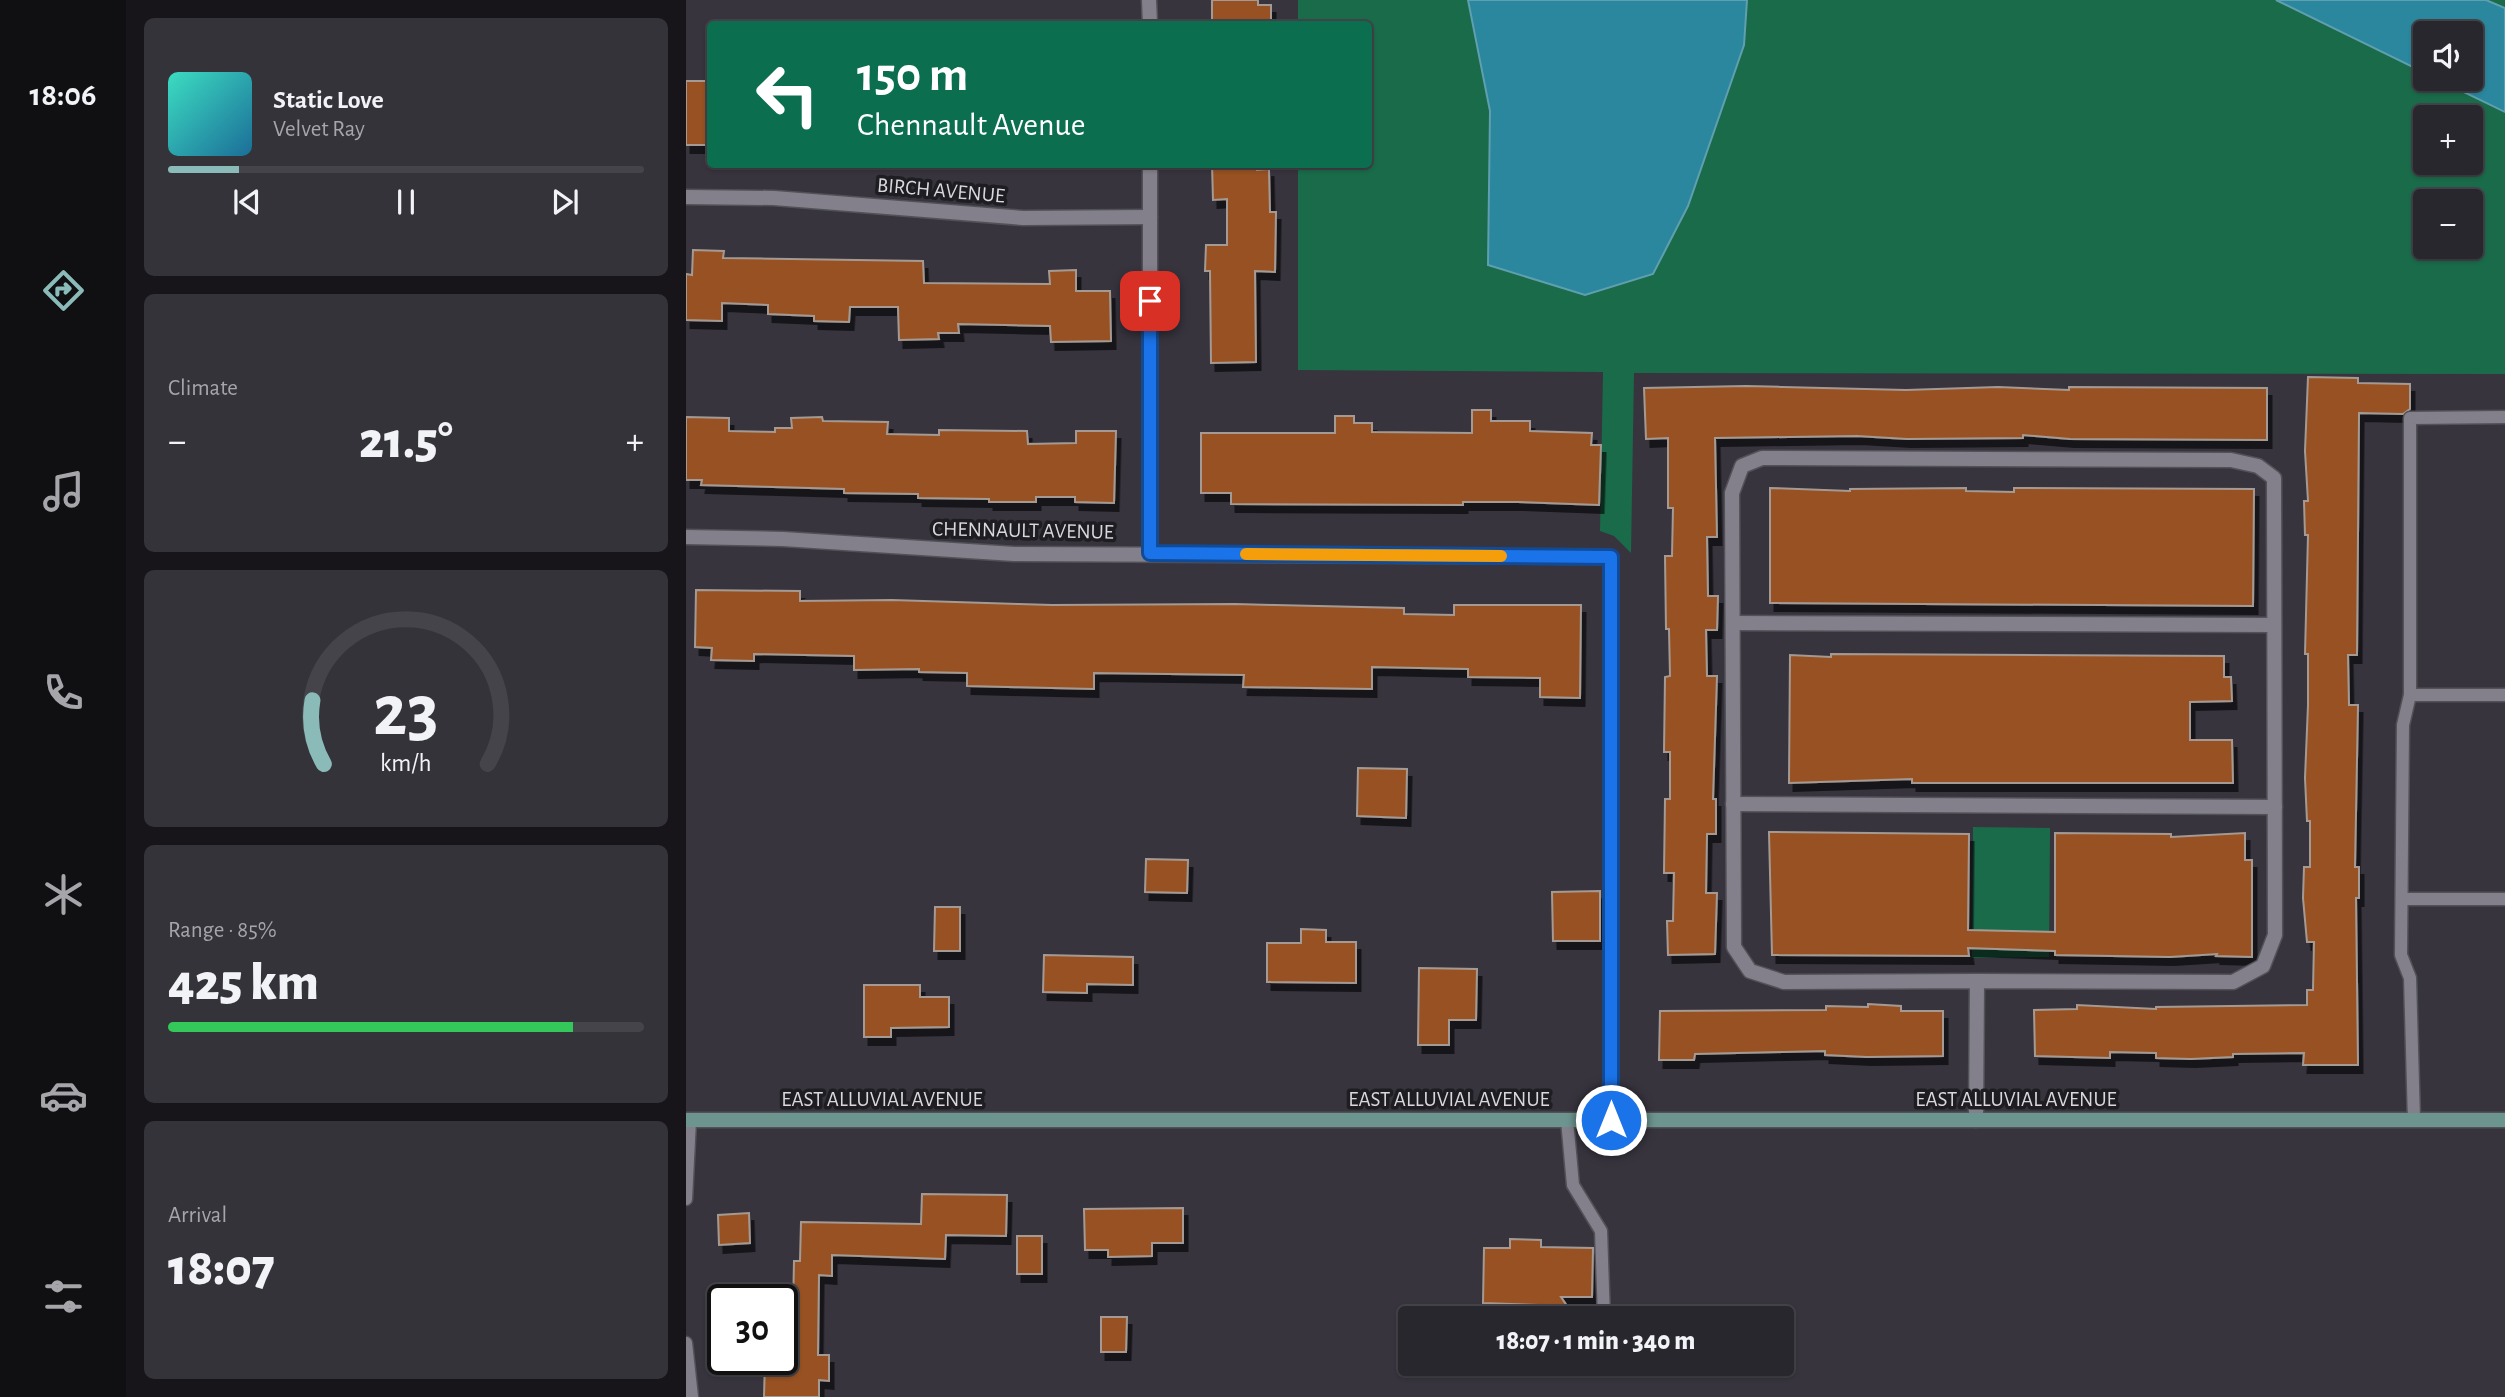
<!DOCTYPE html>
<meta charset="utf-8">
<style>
:root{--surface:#29272e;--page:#35333a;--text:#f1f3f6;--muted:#a5a5aa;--line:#45444a;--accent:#8bbbb9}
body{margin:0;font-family:"Alegreya Sans",sans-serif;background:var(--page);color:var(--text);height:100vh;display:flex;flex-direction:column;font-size:26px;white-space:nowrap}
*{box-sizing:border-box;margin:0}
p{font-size:23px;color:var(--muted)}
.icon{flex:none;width:38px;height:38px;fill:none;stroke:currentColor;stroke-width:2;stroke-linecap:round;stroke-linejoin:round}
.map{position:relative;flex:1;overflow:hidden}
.panel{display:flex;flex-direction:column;gap:18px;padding:18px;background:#171519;width:560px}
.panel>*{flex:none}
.banner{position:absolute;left:21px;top:21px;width:665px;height:147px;border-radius:7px;box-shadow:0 2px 5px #0004,0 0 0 2px var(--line);background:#0b6e4f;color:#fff;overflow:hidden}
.tools{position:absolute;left:1727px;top:21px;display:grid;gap:14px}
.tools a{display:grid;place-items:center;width:70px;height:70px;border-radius:7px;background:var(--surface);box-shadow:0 2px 5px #0004,0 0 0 2px var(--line);font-size:35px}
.speed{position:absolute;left:21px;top:1284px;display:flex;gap:14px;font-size:35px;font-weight:700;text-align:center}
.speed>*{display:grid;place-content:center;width:91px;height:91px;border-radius:50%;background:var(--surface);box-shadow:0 2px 5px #0004,0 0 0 2px var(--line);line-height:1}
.speed .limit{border:4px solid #111;border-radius:10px;background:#fff;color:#111}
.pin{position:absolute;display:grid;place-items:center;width:60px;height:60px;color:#fff;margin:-30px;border-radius:14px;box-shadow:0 4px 10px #0006}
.me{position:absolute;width:77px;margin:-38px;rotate:0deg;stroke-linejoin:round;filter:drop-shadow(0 0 5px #0008)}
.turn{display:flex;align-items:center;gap:24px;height:147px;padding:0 35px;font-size:32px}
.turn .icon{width:91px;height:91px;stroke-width:2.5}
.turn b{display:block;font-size:49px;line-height:60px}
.big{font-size:52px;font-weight:800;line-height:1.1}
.panel .tile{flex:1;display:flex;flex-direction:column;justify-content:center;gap:10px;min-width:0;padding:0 24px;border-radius:10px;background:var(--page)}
.panel .dial{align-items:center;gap:0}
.dial svg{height:182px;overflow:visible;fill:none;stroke:var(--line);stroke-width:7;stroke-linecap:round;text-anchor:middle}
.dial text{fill:var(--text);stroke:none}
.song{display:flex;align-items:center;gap:21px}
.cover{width:84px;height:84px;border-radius:10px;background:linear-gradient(135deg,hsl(170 70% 55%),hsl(200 70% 35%))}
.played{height:7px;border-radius:4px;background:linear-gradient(90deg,var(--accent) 15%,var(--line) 15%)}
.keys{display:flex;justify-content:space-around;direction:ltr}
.heat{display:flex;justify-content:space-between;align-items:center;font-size:38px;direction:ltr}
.charge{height:10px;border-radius:5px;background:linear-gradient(90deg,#34c759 85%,var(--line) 0)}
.trip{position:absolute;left:712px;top:1306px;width:396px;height:70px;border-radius:7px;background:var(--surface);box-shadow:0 2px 5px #0004,0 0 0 2px var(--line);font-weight:800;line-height:70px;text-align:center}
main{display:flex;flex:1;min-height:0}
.tab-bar{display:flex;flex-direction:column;width:126px;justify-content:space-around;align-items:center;background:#101012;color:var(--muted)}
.tab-bar .icon{width:49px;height:49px}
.tab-bar .on{color:var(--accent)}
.tab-bar b{font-size:32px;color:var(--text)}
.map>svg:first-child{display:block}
</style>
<main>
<nav class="tab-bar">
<b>18:06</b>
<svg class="icon on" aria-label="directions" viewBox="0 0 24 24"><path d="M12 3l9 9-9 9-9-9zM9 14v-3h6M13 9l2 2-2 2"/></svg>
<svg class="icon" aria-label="music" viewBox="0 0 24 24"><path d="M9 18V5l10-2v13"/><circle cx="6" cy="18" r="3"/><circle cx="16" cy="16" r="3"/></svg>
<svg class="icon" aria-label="phone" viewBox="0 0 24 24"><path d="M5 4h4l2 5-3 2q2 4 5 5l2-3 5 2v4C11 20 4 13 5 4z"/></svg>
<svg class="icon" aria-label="climate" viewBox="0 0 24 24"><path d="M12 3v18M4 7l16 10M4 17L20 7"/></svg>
<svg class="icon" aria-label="car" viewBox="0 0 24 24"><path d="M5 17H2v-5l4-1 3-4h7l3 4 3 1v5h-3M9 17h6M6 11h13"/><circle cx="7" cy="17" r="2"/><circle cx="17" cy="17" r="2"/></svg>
<svg class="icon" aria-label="filters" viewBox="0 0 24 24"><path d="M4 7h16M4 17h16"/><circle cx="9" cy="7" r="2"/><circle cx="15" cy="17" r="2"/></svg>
</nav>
<section class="panel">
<div class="tile">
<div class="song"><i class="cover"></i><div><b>Static Love</b><p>Velvet Ray</p></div></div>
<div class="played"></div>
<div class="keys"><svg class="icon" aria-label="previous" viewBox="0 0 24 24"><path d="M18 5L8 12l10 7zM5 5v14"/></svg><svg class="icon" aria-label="pause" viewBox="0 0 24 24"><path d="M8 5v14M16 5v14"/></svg><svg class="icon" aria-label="next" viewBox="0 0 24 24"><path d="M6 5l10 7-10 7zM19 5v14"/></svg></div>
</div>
<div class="tile"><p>Climate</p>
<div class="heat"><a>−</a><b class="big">21.5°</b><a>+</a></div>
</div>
<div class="tile dial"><svg viewBox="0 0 100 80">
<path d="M14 69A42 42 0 1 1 86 69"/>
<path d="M14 69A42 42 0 0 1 9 41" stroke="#8bbbb9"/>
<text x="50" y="56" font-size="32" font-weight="700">23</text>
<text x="50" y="72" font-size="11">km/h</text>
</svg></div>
<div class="tile"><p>Range · 85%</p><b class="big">425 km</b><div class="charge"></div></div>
<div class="tile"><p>Arrival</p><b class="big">18:07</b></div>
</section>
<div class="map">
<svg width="1819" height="1397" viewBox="0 0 1819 1397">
<defs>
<filter id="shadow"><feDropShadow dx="4.5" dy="8" stdDeviation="0" flood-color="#0009"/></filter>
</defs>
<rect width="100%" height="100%" fill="#37343e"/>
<g fill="#1a6b49" fill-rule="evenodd">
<path d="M612,0H1819V374L948,373L945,553L928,536L914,531L917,372L612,370V165L682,164V24H612ZM1740,33H1785V79H1740ZM1740,117H1785V163H1740ZM1740,201H1785V247H1740Z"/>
<path d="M1287,827L1364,828L1363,957L1286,958Z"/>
</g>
<g fill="#2a879d" stroke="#5f9fb0" stroke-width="2">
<path d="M782,0H1061L1058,45L1002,206L967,274L899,295L802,265L804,111Z"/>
<path d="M1590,0H1800L1819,8V112L1751,79H1785V33H1740L1739,73Z"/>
</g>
<g fill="#975120" stroke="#a59a93" stroke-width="2" filter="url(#shadow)">
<path d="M526,0H572V5H585V24H526Z"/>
<rect x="0" y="81" width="24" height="64"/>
<path d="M526,164H571V170L583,169L584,212H590L589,272L569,271L570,362L525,363L524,271H519L520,245H541V199L527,200Z"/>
<path d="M7,250L38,251L37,258L237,261L238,283L364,284L363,271L390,270V291H424L425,341L365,342L364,326L272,324L273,333H252L253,339L213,340L212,307H164L163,322L128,321V316L82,314V305L36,303V321L0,320V274L6,275Z"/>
<path d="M1622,377L1672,378V383L1724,384V409L1717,414L1673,413L1671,655H1662L1663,705H1672L1669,867H1673V898H1670L1672,1065H1617L1618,1053L1547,1054V1057L1505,1059L1470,1058V1053L1424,1052V1058L1349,1056L1348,1010L1391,1009V1005L1470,1009V1007L1621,1005V990H1627L1628,942H1621L1617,898L1618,867H1624V821H1621L1619,778L1622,705V654H1619L1622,535H1619L1618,501H1622L1619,451Z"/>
<path d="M1060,386L1220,390L1312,387L1383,390V387L1581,388V440L1384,439L1337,435V438L1221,439L1171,436L1029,438L1031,537H1021L1022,596H1032L1031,630H1020L1021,676H1031L1027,799H1030V834H1021L1020,893H1031L1029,954L982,955L981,921H987L988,873H978L979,799H984V752H978L979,677L984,676L983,629H980L979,556H986L987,508H982V438L960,439L958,388Z"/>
<path d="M786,410H805V421H844V431L906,433L905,445H915L913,505L832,502H777V505L545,504V493H515V433H649V416H668V423H686V432L786,433Z"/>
<path d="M0,417L43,418V431L89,432V428H106L105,418L136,417L137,421L202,422L201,434L253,435V430L341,431L342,444L390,443V431H430L428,503L389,502V497H350V502H303V499L232,498V494L158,493V489L15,485L16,480H0Z"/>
<path d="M1084,488L1164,491V489L1280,488V491L1328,492V488L1568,489L1567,606L1084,603Z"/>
<path d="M10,590L114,591V601L206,600L366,605L549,604L718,608V614L768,615V605H895L894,698L854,697V678L782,677V669L686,667V689L557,687L558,675L408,673V689L281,686V673L233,672V669L168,670V656L68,654V661L25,660L26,648L9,647Z"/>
<path d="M1145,654L1538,656V677H1545L1546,701L1504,702V740H1546L1547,783H1226V779L1103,783L1104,655L1145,657Z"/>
<path d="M672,768L721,769L720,818L671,816Z"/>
<path d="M1083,832L1283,834L1282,930L1369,932V833L1485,834V837L1559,833V860H1566V957L1530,956L1531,954L1484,957L1369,955V951L1282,948L1283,956L1086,955Z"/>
<path d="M460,859L502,860L501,893L459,892Z"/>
<path d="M914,891V941H867L866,892Z"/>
<path d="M249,907H274V951H248Z"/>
<path d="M615,929L640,930V942H670V983L581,982V943H615Z"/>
<path d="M358,955L447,957V985L401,984V993L357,992Z"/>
<path d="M733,968L791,969L790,1020H763V1045H732Z"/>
<path d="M178,985H234V997H263V1027L205,1028V1037H178Z"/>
<path d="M1182,1004L1215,1006V1011H1257V1056L1181,1057L1139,1055V1051L1009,1054L1008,1060H973L974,1011L1140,1010V1006L1182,1007Z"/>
<path d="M236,1194L321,1195L320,1236L260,1235L259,1259L146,1255V1276L133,1275L132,1355H143V1381L133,1380V1397H78L79,1360H96V1354L106,1355L108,1261H114L115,1222L235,1224Z"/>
<path d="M497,1208V1243H466V1256L422,1257V1250H399L398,1209Z"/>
<path d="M63,1213L64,1243L33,1245L32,1215Z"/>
<rect x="331" y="1236" width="25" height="38"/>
<path d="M824,1239L855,1240V1247L907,1248L906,1297H875L881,1306L797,1303L798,1248H824Z"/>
<path d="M415,1317H441L440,1352H415Z"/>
</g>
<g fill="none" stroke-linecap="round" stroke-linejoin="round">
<defs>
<g id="lane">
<path d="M1819,417L1724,418V695H1819"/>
<path d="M1724,695L1717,725L1715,955L1724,978L1728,1120"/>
<path d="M1716,899H1819"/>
<path d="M881,1120L887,1185L915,1231L918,1318"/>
<path d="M0,1199L4,1120"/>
<path d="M0,1343L6,1397"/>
</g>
<g id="street">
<path d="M463,0L464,24"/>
<path d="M464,164V553"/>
<path d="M0,197L88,198L337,218L464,217"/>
<path d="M0,537L97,539L328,554L925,557V1120"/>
<path d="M1047,623L1588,625"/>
<path d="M1047,804L1589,807"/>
<path d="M1290,1120L1291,981L1547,982L1577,966L1589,935L1588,478L1572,466L1545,460L1076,458L1056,466L1046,493L1048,947L1064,971L1098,982L1291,981"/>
</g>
<path id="secondary" d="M0,1120H1819"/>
</defs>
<use href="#lane" stroke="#535158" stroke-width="15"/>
<use href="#street" stroke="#535158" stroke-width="17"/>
<use href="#secondary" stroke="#535158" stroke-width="17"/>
<use href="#lane" stroke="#83808b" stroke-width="12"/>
<use href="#street" stroke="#83808b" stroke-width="14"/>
<use href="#secondary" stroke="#6d958f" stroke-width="14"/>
</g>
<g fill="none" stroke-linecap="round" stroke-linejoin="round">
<defs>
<path id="route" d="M464,301V553L925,557V1120"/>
</defs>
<use href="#route" stroke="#114b97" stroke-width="18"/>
<use href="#route" stroke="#1a73e8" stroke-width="12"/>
<path stroke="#f59e0b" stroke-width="12" d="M560,554L815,556"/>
</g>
<g text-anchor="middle" stroke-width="7" stroke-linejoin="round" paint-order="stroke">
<g font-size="21" fill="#dad8de" stroke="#1e1d21">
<text transform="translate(255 190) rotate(5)" y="7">BIRCH AVENUE</text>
<text transform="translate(337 530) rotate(1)" y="7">CHENNAULT AVENUE</text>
<text x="196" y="1106">EAST ALLUVIAL AVENUE</text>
<text x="763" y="1106">EAST ALLUVIAL AVENUE</text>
<text x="1330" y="1106">EAST ALLUVIAL AVENUE</text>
</g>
</g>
</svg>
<div class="tools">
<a><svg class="icon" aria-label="sound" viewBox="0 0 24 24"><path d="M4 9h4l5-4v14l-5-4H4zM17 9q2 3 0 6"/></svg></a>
<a>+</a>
<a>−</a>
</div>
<div class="speed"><div class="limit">30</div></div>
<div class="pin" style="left:464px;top:301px;background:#d93025"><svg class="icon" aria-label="arrive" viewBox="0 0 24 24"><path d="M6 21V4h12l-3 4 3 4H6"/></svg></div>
<svg class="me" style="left:925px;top:1120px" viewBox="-20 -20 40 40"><circle r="17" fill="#1a73e8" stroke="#fff" stroke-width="3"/><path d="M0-11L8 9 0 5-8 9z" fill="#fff"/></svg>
<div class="trip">18:07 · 1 min · 340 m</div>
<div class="banner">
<div class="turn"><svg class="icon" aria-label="left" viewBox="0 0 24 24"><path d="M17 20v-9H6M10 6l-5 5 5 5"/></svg><div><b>150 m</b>Chennault Avenue</div></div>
</div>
</div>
</main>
